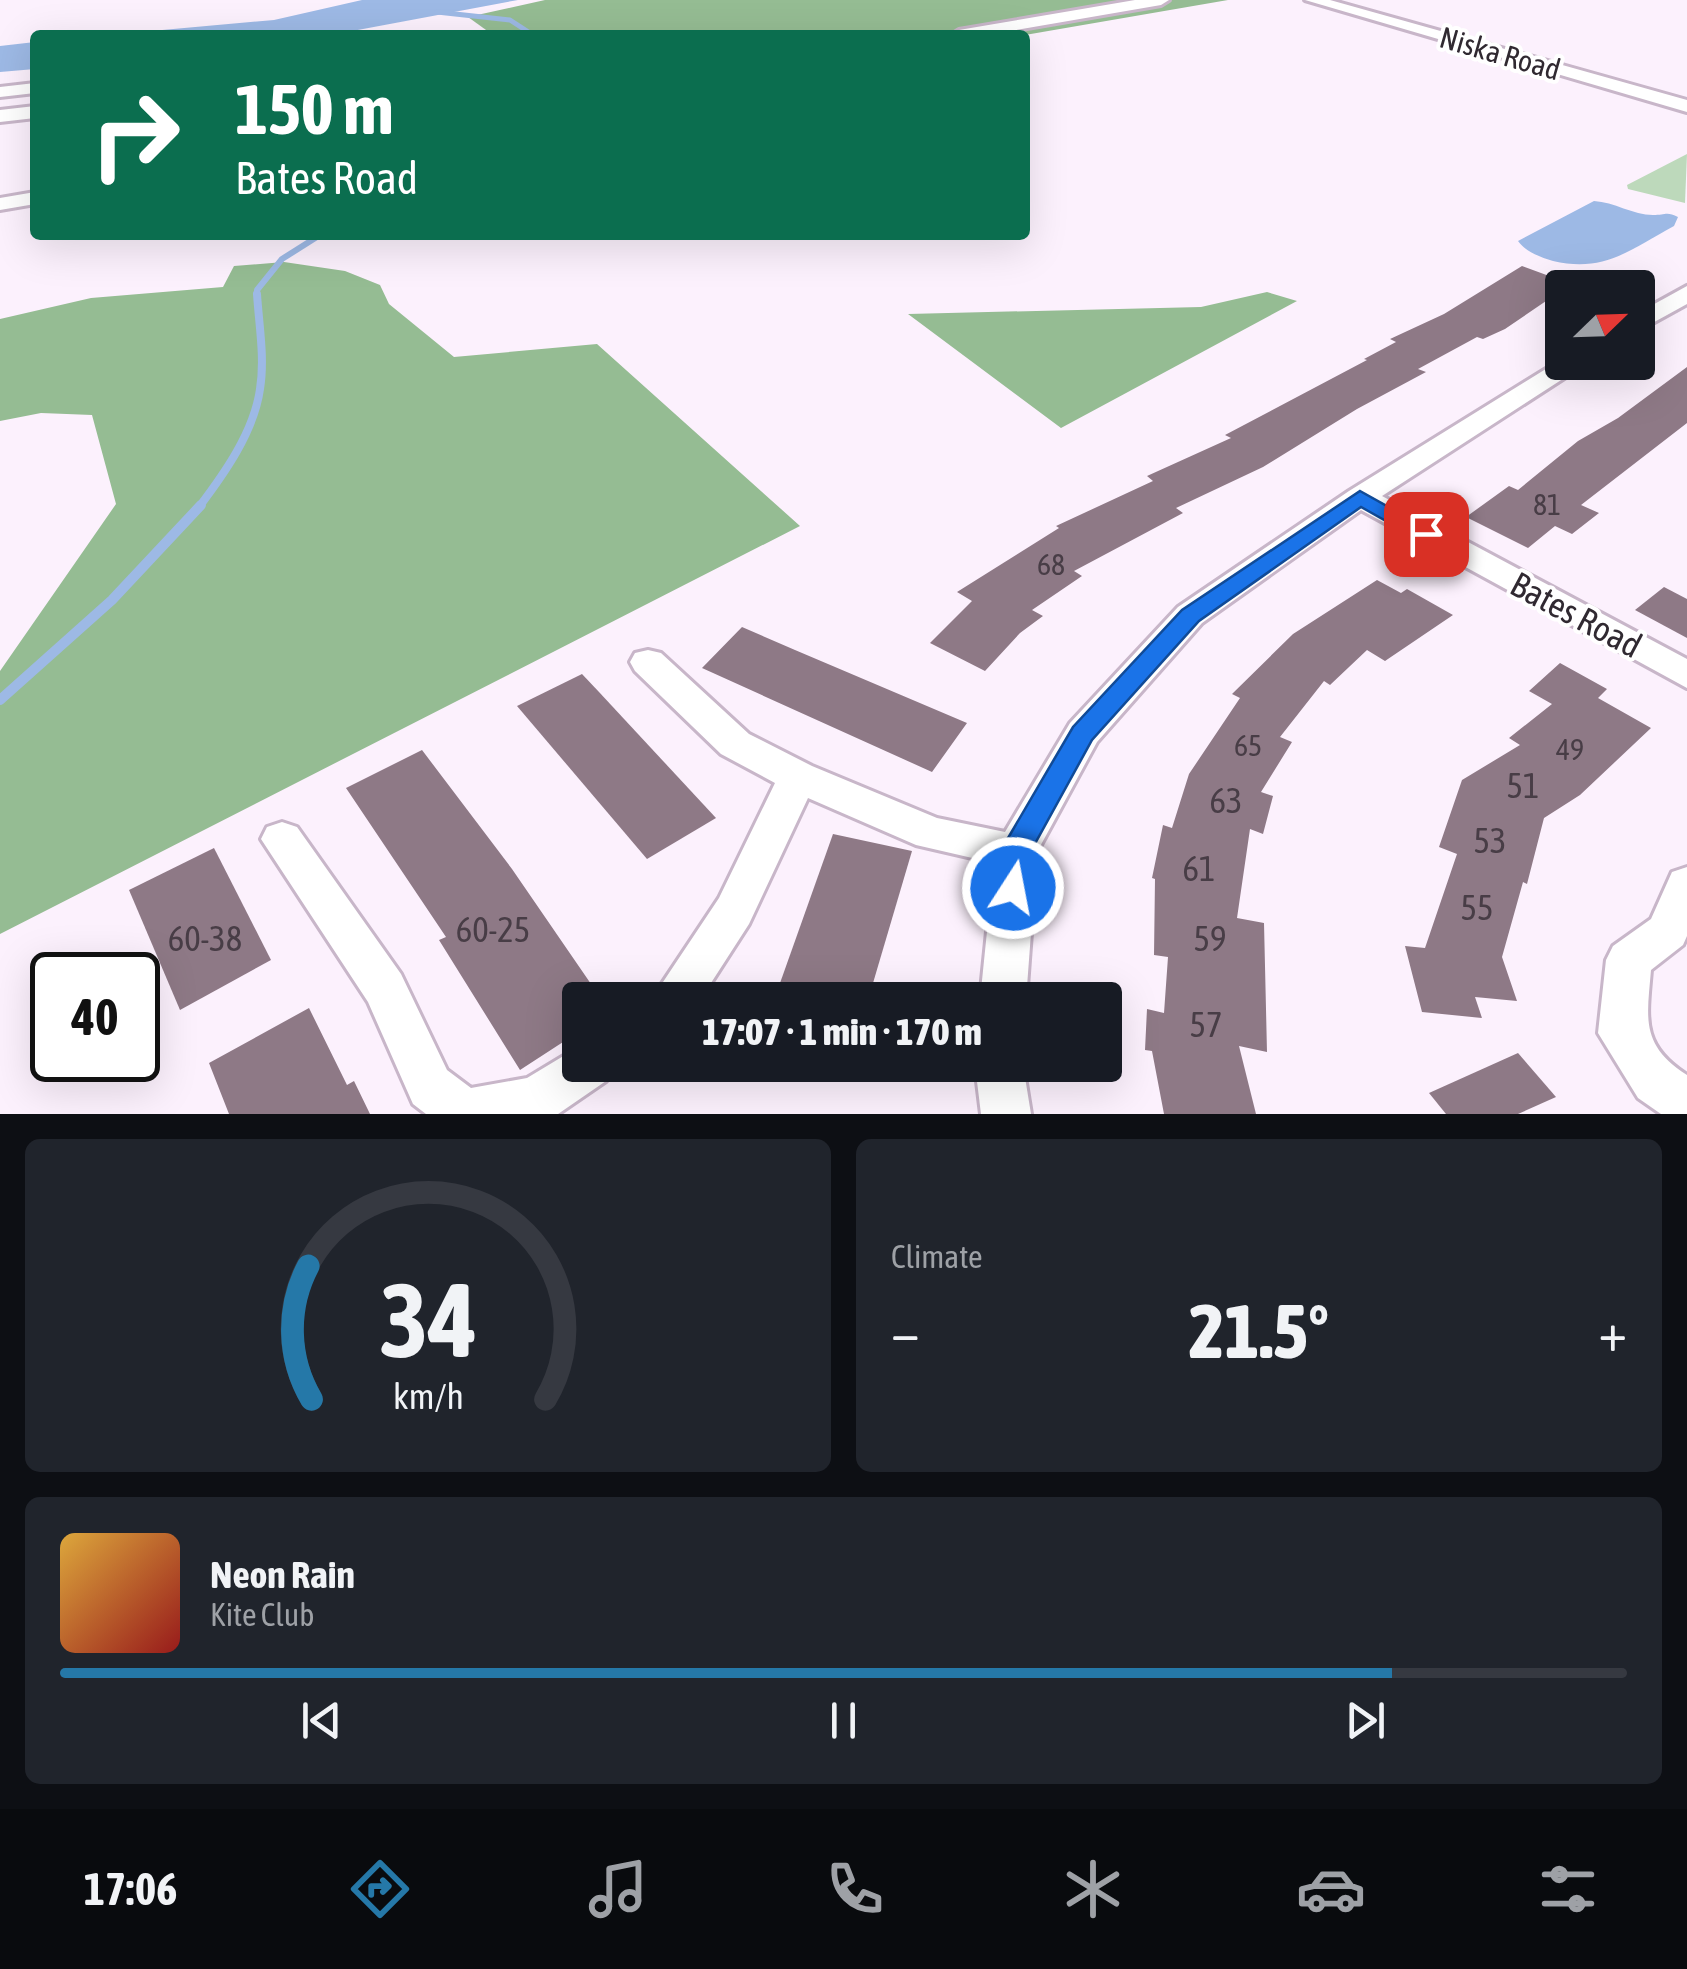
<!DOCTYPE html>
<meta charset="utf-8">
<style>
:root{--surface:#171b24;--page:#20242c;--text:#f1f3f6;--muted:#9ea1a6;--line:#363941;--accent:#2578a8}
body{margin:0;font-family:"Asap Condensed",sans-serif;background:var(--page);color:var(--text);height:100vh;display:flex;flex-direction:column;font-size:38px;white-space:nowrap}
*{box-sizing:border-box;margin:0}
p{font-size:32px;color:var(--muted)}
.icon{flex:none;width:55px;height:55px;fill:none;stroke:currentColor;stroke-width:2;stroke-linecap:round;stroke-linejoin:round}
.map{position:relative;height:1114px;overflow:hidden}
.drawer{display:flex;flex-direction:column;gap:25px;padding:25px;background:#0d0f14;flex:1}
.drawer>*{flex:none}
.top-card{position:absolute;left:30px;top:30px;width:1000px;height:210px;border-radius:10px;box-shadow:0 10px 40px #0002;background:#0b6e4f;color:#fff;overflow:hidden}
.needle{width:65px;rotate:67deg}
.controls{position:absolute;left:1545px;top:270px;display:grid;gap:20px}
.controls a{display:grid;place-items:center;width:110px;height:110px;border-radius:10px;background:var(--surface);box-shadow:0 10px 40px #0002;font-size:50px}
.speed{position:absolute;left:30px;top:952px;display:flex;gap:20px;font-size:50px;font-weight:700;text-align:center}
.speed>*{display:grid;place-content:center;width:130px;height:130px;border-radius:50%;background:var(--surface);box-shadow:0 10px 40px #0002;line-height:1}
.speed .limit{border:5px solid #111;border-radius:15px;background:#fff;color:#111}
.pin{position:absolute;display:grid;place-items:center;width:85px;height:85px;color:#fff;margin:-42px;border-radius:20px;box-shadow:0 5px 15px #0006}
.me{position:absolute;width:110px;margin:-55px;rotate:11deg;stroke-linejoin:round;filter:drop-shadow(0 0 8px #0008)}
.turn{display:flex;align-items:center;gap:35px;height:210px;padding:0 40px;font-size:45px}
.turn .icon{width:130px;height:130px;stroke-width:2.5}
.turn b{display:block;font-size:70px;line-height:85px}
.big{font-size:75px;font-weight:800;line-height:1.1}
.drawer .card{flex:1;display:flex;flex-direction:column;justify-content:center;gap:15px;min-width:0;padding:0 35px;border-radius:15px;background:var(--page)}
.drawer .dial{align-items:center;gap:0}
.dial svg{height:260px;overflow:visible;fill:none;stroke:var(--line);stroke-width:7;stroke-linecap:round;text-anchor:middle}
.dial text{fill:var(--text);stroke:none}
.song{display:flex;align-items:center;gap:30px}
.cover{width:120px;height:120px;border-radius:15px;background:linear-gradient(135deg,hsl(40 70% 55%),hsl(0 70% 35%))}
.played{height:10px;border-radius:5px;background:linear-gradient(90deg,var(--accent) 85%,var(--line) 85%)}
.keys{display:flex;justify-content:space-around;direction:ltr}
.heat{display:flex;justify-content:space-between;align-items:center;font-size:55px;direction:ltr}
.drawer .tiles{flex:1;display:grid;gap:25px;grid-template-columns:1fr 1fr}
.card:last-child{grid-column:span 2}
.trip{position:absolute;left:562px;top:982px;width:560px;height:100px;border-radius:10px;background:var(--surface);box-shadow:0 10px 40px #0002;font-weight:800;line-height:100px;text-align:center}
.tab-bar{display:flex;height:160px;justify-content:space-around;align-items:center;background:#090b0e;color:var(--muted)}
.tab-bar .icon{width:70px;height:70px}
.tab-bar .active{color:var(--accent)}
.tab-bar b{font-size:45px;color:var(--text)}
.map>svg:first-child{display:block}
</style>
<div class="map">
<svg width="1687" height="1114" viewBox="0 0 1687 1114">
<rect width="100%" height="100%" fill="#fcf1fd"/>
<path fill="#bdd9bb" d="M1687,154L1685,203L1628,189L1627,185Z"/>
<g fill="#95bc93">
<path d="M545,0H1228L1025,35H493L468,17Z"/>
<path d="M284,262L345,271L380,285L389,304L454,357L597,344L800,526L0,934V671L116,504L92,415L41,413L0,421V319L91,298L223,287L234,266Z"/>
<path d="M1267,292L1297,301L1061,428L908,314L1201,307Z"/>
</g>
<g fill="#9db9e5">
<path d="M362,0H518L331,35H107L274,20Z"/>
<path d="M35,42V69L0,72V46Z"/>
<path d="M1594,201C1614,202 1633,215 1653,215C1665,215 1667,211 1678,217L1674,226C1630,250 1604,273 1553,261C1540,257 1526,252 1518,241Z"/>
</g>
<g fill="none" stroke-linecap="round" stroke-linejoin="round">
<path stroke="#9db9e5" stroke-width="5" d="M437,12L510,20L533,35"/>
<path stroke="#9db9e5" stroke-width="6" d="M257,297V290L282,259L320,235"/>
<path stroke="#9db9e5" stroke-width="8" d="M199,507C224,474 254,432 260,389C265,358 259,325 257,294"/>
<path stroke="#9db9e5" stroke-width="10" d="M0,700L112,600L201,505"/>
</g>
<g fill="#8e7986">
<path d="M1522,266L1571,284L1505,329L1483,339L1477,337L1418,369L1426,372L1357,409L1263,467L1176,508L1183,513L1074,571L1082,576L1032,610L1043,616L1020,633L985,671L930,643L972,601L957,592L1059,528L1056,526L1153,481L1147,476L1231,438L1225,435L1367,360L1364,359L1396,342L1390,339L1444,314Z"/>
<path d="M1687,367V423L1581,505L1599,513L1572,534L1555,526L1528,548L1466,517L1509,486L1518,490L1578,441L1618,418Z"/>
<path d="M1377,580L1401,593L1407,589L1453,615L1385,661L1367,650L1330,685L1324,681L1280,737L1292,742L1261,792L1273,796L1263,834L1250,829L1237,918L1264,923L1267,1052L1239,1046L1256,1114H1164L1152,1051L1145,1050L1147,1009L1164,1013L1168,957L1154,955L1155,879L1152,878L1163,825L1172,828L1189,774L1240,698L1232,694L1293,634Z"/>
<path d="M1664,587L1687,599V638L1635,610Z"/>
<path d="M742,627L795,650L967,723L932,772L702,668Z"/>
<path d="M1560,663L1607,689L1598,698L1651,728L1580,795L1544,818L1527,884L1523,882L1502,957L1517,1001L1475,997L1482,1018L1422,1012L1405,946L1425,948L1457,854L1439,847L1462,780L1520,745L1509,738L1552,704L1529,691Z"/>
<path d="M582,674L599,692L716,818L647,859L517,706Z"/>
<path d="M422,750L512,869L602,1000H580V1031L520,1070L439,940L446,937L346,788Z"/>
<path d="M833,834L912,851L868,1000H774Z"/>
<path d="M214,848L271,960L180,1010L129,890Z"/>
<path d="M309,1008L347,1085L354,1081L370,1114H229L209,1063Z"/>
<path d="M1518,1053L1556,1097L1518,1114H1446L1429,1093Z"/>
</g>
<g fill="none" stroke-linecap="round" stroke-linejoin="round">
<defs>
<g id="minor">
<path d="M1135,0H1169L1161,5L987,35H951L959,30Z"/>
<path d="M1305,0H1330L1687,100V112Z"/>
<path d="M35,83V93L0,97V87Z"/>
<path d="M35,106V118L0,122V110Z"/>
<path d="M35,192V204L0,210V198Z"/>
<path d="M1687,286V304L1638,331V313Z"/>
<path d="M1562,359V362H1589L1382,496L1687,659V688L1361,510L1202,623L1097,742L1037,852L1026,1000H980L994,863L916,845L808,798L749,924L700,1000H651L719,898L775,783L721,754L635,671L630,662L635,653L648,650L661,653L749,734L812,766L937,818L1005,832L1070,723L1178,607L1349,491Z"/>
<path d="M282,822L297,827L401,974L447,1070L471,1088L527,1078L580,1046V1065H613L606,1081L558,1114H426L413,1104L368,1002L261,839L267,827Z"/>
<path d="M1687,867V936L1683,945L1651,970C1647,1018 1640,1045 1687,1075V1114H1661L1638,1098L1598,1033L1606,960L1613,946L1651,919L1672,872Z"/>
<path d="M975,1065H1023L1031,1114H981Z"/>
</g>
</defs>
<use href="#minor" stroke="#c8b6c9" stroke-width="6"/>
<use href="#minor" fill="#fff" fill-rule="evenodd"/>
</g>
<path fill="#1a73e8" stroke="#114b97" stroke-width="2.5" d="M1360,491L1437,534L1433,539H1418L1361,507L1199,621L1092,740L1031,851L1023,897L1013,900L1002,897L998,888L1001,850L1073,727L1182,610Z"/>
<g text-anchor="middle" stroke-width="8" stroke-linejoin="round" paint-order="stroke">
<g font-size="30" fill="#302931" stroke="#fff">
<text transform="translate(1500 54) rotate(16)" y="10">Niska Road</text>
</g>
<g font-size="30" fill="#483d46">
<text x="1547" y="515">81</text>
<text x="1051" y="575">68</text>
<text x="1248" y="756">65</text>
<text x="1570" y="760">49</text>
</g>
<g font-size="35" fill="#302931" stroke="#fff">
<text transform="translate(1576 615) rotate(28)" y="12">Bates Road</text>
</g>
<g font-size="35" fill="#483d46">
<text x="1523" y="798">51</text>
<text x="1226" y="813">63</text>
<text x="1490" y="853">53</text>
<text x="1199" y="881">61</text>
<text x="1477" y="920">55</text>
<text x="493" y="942">60-25</text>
<text x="205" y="951">60-38</text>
<text x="1210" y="951">59</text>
<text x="1206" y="1037">57</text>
</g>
</g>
</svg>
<div class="controls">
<a><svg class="needle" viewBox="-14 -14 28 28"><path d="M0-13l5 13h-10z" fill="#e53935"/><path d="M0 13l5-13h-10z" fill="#9ea1a6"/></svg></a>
</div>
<div class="speed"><div class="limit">40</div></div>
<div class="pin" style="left:1426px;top:534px;background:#d93025"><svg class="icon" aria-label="arrive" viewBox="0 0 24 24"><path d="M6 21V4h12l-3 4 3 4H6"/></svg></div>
<svg class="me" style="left:1013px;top:888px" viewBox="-20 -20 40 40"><circle r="17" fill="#1a73e8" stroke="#fff" stroke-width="3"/><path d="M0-11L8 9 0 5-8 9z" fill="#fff"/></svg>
<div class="trip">17:07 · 1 min · 170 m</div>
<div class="top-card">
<div class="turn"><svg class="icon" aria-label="right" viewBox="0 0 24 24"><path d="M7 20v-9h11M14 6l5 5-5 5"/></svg><div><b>150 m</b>Bates Road</div></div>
</div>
</div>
<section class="drawer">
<div class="tiles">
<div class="card dial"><svg viewBox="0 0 100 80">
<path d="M14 69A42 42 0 1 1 86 69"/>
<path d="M14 69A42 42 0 0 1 13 28" stroke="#2578a8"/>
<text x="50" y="56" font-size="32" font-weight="700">34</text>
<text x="50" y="72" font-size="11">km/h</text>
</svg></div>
<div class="card"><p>Climate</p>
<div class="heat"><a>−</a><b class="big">21.5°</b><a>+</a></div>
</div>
<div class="card">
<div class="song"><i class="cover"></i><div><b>Neon Rain</b><p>Kite Club</p></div></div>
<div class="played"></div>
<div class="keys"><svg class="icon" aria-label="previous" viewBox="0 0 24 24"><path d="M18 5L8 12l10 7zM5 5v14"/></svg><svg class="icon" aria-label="pause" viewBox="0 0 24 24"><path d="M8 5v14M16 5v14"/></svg><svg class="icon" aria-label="next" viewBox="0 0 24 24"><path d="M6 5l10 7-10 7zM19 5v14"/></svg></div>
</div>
</div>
</section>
<nav class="tab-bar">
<b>17:06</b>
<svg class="icon active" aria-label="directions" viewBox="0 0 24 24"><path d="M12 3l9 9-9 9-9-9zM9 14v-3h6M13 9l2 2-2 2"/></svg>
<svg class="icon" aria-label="music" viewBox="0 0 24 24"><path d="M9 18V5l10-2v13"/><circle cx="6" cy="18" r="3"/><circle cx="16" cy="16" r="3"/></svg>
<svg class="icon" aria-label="phone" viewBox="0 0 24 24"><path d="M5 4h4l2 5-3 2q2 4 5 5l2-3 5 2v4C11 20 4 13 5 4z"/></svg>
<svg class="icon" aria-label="climate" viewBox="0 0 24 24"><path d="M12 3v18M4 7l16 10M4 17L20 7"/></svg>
<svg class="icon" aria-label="car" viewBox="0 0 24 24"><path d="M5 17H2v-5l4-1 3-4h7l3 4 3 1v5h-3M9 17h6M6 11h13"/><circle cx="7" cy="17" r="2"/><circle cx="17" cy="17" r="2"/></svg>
<svg class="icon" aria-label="filters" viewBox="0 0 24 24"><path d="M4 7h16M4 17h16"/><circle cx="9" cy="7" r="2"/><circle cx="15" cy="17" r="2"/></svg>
</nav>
